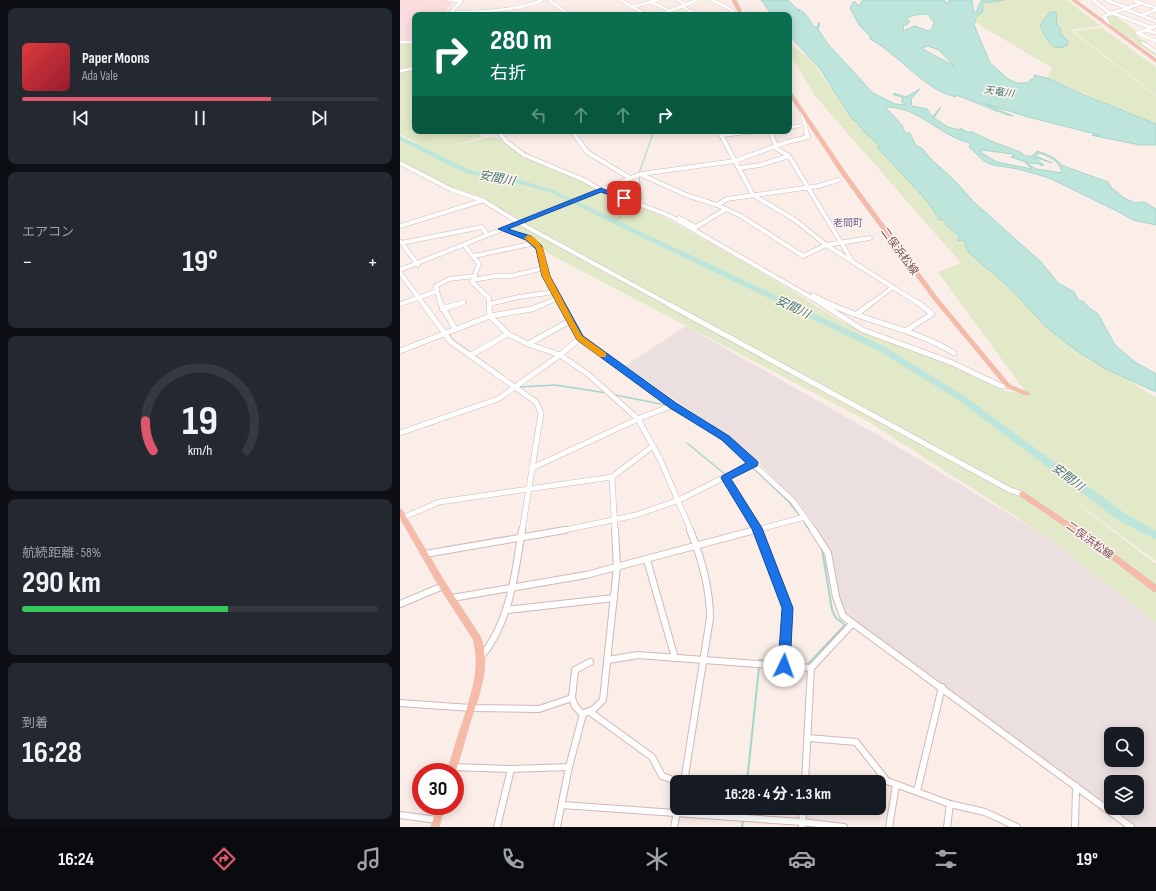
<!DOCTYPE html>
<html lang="ja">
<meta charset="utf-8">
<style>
:root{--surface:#171b24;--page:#242831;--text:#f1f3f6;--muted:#9ea1a6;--line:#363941;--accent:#de566b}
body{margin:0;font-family:"Sofia Sans Condensed","Noto Sans JP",sans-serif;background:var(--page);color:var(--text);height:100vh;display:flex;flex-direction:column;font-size:15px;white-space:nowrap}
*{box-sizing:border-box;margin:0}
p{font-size:13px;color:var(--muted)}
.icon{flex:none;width:22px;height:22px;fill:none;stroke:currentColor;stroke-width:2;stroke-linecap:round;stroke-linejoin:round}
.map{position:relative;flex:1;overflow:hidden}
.drawer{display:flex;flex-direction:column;gap:8px;padding:8px;background:#0d0f14;width:400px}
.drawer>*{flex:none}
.top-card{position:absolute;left:12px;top:12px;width:380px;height:122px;border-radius:8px;box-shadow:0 2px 10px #0003;background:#0b6e4f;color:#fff;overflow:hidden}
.buttons{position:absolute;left:704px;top:727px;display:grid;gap:8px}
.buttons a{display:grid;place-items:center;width:40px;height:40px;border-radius:8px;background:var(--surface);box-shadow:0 2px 10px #0003;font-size:20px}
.speed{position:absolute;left:12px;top:763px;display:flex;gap:8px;font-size:20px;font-weight:700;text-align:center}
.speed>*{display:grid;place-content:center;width:52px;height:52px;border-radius:50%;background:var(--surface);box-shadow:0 2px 10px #0003;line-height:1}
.speed .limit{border:6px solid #d22;background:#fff;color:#111}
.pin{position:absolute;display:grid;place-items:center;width:34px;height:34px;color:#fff;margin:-17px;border-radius:8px;box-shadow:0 2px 6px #0006}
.me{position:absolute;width:44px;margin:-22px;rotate:3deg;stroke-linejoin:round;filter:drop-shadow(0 0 3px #0008)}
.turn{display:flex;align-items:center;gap:14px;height:84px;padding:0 12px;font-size:18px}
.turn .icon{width:52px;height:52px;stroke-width:2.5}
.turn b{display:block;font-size:28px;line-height:34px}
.lanes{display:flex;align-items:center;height:38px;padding:0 12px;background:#0003;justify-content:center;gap:20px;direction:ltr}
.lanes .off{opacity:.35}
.big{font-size:30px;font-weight:700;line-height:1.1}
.drawer .card{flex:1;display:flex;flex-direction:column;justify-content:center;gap:6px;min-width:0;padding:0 14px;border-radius:8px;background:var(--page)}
.drawer .dial{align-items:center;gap:0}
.dial svg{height:104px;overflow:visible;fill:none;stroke:var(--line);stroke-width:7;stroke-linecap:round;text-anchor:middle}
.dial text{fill:var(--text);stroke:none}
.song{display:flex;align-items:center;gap:12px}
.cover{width:48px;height:48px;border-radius:6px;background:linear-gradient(135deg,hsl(0 70% 55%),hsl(350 70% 35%))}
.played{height:4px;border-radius:2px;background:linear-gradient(90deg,var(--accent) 70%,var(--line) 70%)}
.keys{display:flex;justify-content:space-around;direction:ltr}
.heat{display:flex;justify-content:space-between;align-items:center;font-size:22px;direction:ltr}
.charge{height:6px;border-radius:3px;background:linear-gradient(90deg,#34c759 58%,var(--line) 0)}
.trip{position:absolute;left:270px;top:775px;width:216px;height:40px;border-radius:8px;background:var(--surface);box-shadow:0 2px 10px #0003;font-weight:700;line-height:40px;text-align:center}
.menu{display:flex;height:64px;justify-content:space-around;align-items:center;background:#090b0e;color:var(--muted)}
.menu .icon{width:28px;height:28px}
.menu .current{color:var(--accent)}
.menu b{font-size:18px;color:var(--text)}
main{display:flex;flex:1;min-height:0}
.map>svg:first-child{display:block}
</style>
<main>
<section class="drawer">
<div class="card">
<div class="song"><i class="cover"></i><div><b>Paper Moons</b><p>Ada Vale</p></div></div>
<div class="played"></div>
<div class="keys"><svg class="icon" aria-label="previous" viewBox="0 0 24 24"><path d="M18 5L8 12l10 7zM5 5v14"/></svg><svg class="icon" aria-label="pause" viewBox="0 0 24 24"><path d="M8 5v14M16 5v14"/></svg><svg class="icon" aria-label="next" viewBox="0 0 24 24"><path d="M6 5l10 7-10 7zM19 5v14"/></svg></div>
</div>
<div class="card"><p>エアコン</p>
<div class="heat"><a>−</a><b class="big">19°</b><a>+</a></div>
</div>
<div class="card dial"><svg viewBox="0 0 100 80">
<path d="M14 69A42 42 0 1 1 86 69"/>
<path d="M14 69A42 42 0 0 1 8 46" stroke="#de566b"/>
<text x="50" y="56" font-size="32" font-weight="700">19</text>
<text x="50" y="72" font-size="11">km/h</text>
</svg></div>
<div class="card"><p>航続距離 · 58%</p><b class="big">290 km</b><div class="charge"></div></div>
<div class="card"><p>到着</p><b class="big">16:28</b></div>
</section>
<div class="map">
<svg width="756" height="827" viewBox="0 0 756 827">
<rect width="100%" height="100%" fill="#fbeee9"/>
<path fill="#fbdee0" d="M0,0H56L47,9L45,15H15V40H0Z"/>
<path fill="#ebe0df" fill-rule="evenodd" d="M286,326L490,442L649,538L756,623V827H724L443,616L423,544L365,469L328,436L225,366ZM711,734H737V760H711ZM711,782H737V808H711Z"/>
<g fill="#e2e9c8">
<path d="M584,0H667L701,26L670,30L756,96V124L647,78L652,68L575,22L586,2Z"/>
<path d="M712,14L734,29L738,38L748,42L744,43L756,53V56L710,25L705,17Z"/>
<path d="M702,28L756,67V95L673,31Z"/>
<path d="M0,43H15V131H77L82,137L53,146L90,137L102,139L172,177L205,192L247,208L348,264L444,323L550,364L605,391L627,394L538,272L561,263L415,96L389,53V43L411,60L431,88L646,327L756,398V561L649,482L756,564V623L649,538L469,422L102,229L120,221L0,165V138L20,145L0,134Z"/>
</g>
<g fill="#bee5dc" stroke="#a5d6cb" fill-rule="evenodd">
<path d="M361,0H388L400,12L398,9C407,13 409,20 414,27H418V23H420L418,29L427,43L473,93L495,104L506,105L502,102V97L494,95V93L506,97L520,89L511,99L512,106L527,109L532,117L541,107L534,118L548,127L560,130V128L567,132H572L591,141L620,152L626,156H632L637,151C646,154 656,157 661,165L708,182L712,188L724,198L735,203L744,202L756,209V225L733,220L715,210L649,178L618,169L593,165L584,161L569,147L571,143C540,137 519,106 485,107L502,125L505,133H510L516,146L522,148L530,158L555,181L574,202L641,262L658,283L674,292L679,301H683L688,307L698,314L715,345L735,362L756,374V392L706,369L677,351L646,327L609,287L569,253L565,246L567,245L562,240L558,241L559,236L546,225L547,224L544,220H540L527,201L478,148L479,145L465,133L455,120H453L420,69L389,35V15H372ZM583,150L612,154L615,156L611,157L628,163L641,164V166L644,165L634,157L652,163L636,156L639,153C649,156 661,162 662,173L636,169L626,163L632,169L597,162L580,152Z"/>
<path d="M463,0H544L546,3H548L549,0H572L574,13L577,11L579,4L582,0H604L583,3V11L576,18L574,25L590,63L608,79L617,83H629L630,80L635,78L634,75L647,78L682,94L756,124V145H740L695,136L692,135H699L628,117L583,103L613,116L608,115C589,109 574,101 556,95V97C524,90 500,55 470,39V36L459,25L450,8L454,1L459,6ZM527,14L530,15V18L534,22L532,29L528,31L515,26L503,31L504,24L506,26L510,21H507V18L515,15ZM528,46L539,50L554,66L521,48Z"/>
<path d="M650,12H656L657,26L661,29L660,33L668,41L667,45C651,55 645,35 640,25Z"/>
</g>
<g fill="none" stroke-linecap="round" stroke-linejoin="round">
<g stroke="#a5d6cb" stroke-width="1">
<path d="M239,173L254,131"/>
<path d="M239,176L242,200L240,201"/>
<path d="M214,222L236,204"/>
</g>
<g stroke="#a5d6cb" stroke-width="1.5">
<path d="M48,333L53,340L71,353"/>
<path d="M74,355L103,376"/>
<path d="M119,387L155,385L207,393"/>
<path d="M215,395L266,405"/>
<path d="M270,408L310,431"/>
<path d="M317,436L348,463"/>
<path d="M287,443L326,475"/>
<path d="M352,467L388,501L399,515"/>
<path d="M339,494L357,524"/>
<path d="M404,522L410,531"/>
</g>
<g stroke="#a5d6cb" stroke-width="2">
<path d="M410,530L411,532"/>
<path d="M359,663V660L383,662"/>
<path d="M387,663L399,664"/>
<path d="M407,665L445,625L436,618L432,610L422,549"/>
<path d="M347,782L359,667"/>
<path d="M343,816L344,808"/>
<path d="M342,827L343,820"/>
</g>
<path fill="#bee5dc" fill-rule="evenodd" d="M0,136L72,171L114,178L153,190L485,347L564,396L726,514L756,531V540L718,520L558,400L479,351L212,223L165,199L149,192L113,182L69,174L52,167L0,140Z"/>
<defs>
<g id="minor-far3">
<path d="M49,0L61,1"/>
<path d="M149,0L169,15"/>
<path d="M220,0L247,15"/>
<path d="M278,0L286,5"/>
<path d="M312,0L332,10L334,15"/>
<path d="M693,0L711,14"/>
<path d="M706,0L728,8"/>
<path d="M737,0L735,1L756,8"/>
<path d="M251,2L270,11"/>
<path d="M281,6L297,15"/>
<path d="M232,7L258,0"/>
<path d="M725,9L756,21"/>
<path d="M340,10L349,15"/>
<path d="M52,13C82,11 114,12 142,0"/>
<path d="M712,13L752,28"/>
<path d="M52,15V11L62,0"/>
<path d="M260,15L297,0"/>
<path d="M742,15L756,10"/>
<path d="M709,26L704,16L742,3"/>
<path d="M756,26L746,30L756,33"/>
<path d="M746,30L737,33L756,41"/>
<path d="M0,42H15"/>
<path d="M743,43L756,52"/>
<path d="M0,71L15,68"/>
<path d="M400,107L407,132"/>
<path d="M389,127L400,126"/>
<path d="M98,131L99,132"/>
<path d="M172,131L173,132"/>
<path d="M347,132L359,131"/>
</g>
<g id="minor-far2">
<path d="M98,131L107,142L124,155L184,180L201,190L268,215L424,305"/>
<path d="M172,131L187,152L230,178"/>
<path d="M319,131L353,195L395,220L426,245L521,305"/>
<path d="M370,131L376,146"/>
<path d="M322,135L356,131"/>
<path d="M374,147L389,156L451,259"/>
<path d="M0,163L52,190L84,201L118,222L270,305"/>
<path d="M339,168L360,165L389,156"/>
<path d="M242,175L286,195L317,205L341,216L403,256L426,245L470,238"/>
<path d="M317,205L327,199L419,186L438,180"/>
<path d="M279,218L296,227L326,209"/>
<path d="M0,226L81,201"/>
<path d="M102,229L133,240L140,248L146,276L162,305"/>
<path d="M1,242L18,265"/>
<path d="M1,243L82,227L87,235"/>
<path d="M64,245L79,264L74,277"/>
<path d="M74,256L135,243"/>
<path d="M0,270L241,174L335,161L387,142L408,137L406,131"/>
<path d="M0,273L24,305"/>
<path d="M73,280L72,282L89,298V305"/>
<path d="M73,280L96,276H111L144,268"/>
<path d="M37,291L41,305"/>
<path d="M413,295L432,305"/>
<path d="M0,304L37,291L36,286L49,279L75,276"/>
<path d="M89,304L119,297L155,292"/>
<path d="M55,305L64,302"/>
<path d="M142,305L158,298"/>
<path d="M469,305L493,287"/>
</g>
<g id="minor-far1">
<path d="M23,304L51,342L136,402L141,413L122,531"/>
<path d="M41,304L55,329"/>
<path d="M89,304L90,316L108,334L128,344L160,355L189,375L238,419L260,459L291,531"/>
<path d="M161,304L180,338L273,405L325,438L393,501L414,531"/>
<path d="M268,304L610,490L622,494"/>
<path d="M422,304L463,330L550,362L601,386H608"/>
<path d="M430,304C470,323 515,329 554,353"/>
<path d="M42,309L58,304"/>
<path d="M457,314L470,304"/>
<path d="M507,330L532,314L520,304"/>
<path d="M128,344L170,321"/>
<path d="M0,351L90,316L132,309L144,304"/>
<path d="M71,355L108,334"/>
<path d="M0,433L98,399L160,355L180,338"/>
<path d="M132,468L238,419L273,405"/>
<path d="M212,477L215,531"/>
<path d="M326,478L358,531"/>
<path d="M0,519L39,502L212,477L253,446"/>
<path d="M160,531L236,515L279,500L353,463"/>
<path d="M352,531L405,517"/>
</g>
<g id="minor">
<path d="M358,530L388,608L384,666"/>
<path d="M413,530L428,553L436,597L443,616L731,827"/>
<path d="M25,554L165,530"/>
<path d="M247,560L275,658"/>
<path d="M52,598L186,575L355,530"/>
<path d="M0,604L43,586"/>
<path d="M107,610L214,598"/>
<path d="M81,657C110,622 115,574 122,530"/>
<path d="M208,660L238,655L411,668"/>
<path d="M172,698L175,670L190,662"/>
<path d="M0,703L71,708L139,709L172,698L175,706L182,714L194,709L203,700L217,567L215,530"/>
<path d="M190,712L252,757L262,776L279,782"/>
<path d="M408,738L456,742L487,781L550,804L585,812L617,827"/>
<path d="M53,767L111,769L169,767"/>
<path d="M284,782L310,618C310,589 301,557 290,530"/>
<path d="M405,782L411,668L452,624"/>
<path d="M517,791L542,687"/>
<path d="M162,805L402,822L444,827"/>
<path d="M0,815L37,820"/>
<path d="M97,827L111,769"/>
<path d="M157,827L169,767L183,714"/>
<path d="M274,827L278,808"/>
<path d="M402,827L403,808"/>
<path d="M489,827L496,785"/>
<path d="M547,827L550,804"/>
<path d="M675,827L676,786"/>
</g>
<g id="major">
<path d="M332,0H336L344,15H340Z"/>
<path d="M672,0H676L756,59V62Z"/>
<path d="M389,91L391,92L446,173L537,297L610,385L629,393L630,394L629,395H625L606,387L533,299L442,175L389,95Z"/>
<path d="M622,491L701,544L756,585V592L753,591L697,548L620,496L619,494L620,492Z"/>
<path d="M0,509L2,510L46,584L80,636C92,664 79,695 70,723C65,739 61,756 55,773L47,772C52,754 58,736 64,718C72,691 81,668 73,639L40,588L0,518Z"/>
<path d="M37,806H45L39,827H31Z"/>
</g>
</defs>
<use href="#minor-far3" stroke="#d2b7b5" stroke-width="3.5"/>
<use href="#minor-far2" stroke="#d2b7b5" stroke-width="5"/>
<use href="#minor-far1" stroke="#d2b7b5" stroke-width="6"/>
<use href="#minor" stroke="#d2b7b5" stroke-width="8"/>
<use href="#major" stroke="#d8cdce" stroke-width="1"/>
<use href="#minor-far3" stroke="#fff" stroke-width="3"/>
<use href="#minor-far2" stroke="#fff" stroke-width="4"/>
<use href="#minor-far1" stroke="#fff" stroke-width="5"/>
<use href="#minor" stroke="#fff" stroke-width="6"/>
<use href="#major" fill="#f6baa6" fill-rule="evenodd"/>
</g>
<path fill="#1a73e8" stroke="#114b97" d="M201,188L227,198L224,200L201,192L108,229L131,236L142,246L150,276L183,336L276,403L329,436L357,461L358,463L357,466L331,479L362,528L393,608L390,666L388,670L384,671L380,670L378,666L382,608L352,529L321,478L322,476L346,463L322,440L270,408L177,340L142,276L136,249L126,240L98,229Z"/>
<path fill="#f59e0b" d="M128,235L135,238L143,248L150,276L178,329L182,336L206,353V357H200L177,340L142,276L136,248L124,238Z"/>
<g text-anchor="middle" stroke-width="3" stroke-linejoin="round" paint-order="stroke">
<g font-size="10" font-style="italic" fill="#42796d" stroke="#fef3f0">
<text transform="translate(599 91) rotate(8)" y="4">天竜川</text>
</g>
<g font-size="10" fill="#726691" stroke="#fef3f0">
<text x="448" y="226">老間町</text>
</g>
<g font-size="11" fill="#754e4f" stroke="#fef3f0">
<text transform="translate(500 251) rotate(54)" y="4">二俣浜松線</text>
<text transform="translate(690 540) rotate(36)" y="4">二俣浜松線</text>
</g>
<g font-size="12" font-style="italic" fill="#42796d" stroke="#fef3f0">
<text transform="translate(97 178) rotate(11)" y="4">安間川</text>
<text transform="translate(393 307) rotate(26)" y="4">安間川</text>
<text transform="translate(668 477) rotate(37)" y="4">安間川</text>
</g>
</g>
</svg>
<div class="buttons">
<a><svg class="icon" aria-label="search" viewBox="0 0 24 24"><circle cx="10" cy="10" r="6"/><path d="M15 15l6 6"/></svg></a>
<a><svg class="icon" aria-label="layers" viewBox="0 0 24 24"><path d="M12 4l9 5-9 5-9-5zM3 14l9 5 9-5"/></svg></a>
</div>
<div class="speed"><div class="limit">30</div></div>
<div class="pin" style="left:224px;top:198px;background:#d93025"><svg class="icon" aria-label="arrive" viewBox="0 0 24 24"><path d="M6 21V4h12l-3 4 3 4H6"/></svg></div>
<svg class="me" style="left:384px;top:666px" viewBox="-20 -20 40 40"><circle r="19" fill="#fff"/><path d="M0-13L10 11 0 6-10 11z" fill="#1a73e8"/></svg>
<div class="trip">16:28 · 4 分 · 1.3 km</div>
<div class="top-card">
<div class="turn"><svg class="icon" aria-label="right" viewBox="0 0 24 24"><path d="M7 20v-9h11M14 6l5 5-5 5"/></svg><div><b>280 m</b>右折</div></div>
<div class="lanes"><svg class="icon off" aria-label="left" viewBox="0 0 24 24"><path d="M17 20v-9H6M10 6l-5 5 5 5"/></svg><svg class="icon off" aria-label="ahead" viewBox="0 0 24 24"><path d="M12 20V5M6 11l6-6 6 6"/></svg><svg class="icon off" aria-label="ahead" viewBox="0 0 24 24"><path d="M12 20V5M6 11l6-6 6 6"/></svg><svg class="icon" aria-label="right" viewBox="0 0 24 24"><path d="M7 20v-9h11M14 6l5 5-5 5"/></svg></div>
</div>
</div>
</main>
<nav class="menu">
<b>16:24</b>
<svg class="icon current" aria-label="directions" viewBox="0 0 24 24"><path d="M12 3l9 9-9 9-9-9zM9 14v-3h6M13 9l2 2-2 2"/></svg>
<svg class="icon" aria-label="music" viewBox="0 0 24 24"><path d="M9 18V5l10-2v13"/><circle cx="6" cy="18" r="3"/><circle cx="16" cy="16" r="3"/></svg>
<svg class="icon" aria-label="phone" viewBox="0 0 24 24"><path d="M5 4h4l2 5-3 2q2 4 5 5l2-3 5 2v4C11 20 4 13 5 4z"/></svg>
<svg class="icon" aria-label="climate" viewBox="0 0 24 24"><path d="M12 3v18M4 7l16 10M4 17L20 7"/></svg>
<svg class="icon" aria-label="car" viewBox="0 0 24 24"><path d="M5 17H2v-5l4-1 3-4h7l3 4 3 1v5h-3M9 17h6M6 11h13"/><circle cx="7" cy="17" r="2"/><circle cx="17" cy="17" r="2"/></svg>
<svg class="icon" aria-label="filters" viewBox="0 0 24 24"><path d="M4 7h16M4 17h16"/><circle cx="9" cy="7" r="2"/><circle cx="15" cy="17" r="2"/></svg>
<b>19°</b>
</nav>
